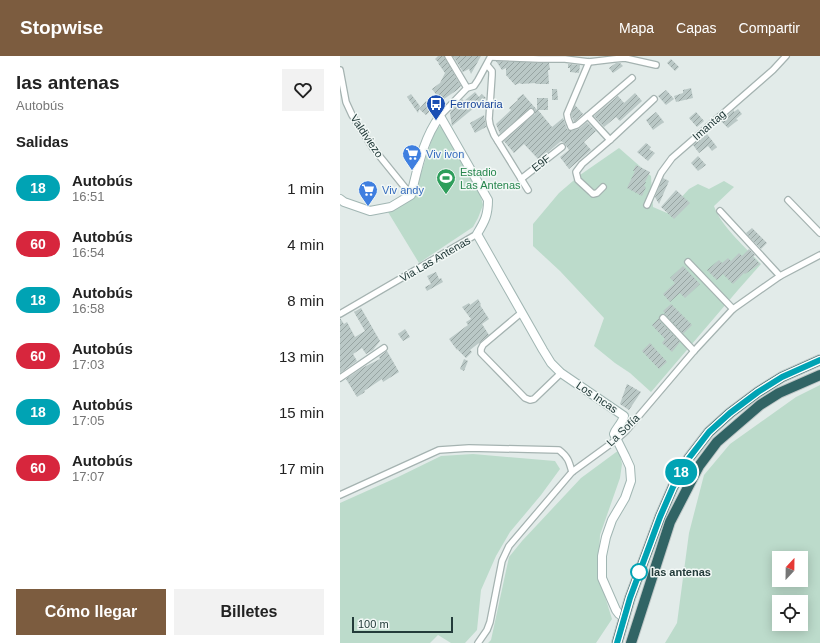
<!DOCTYPE html>
<html lang="es">
<meta charset="utf-8">
<style>
body{margin:0;font-family:Helvetica,sans-serif;background:#f2f2f2;color:#222;height:100vh;display:flex;flex-direction:column;font-size:15px;white-space:nowrap}
*{box-sizing:border-box;margin:0}
p{font-size:13px;color:#767676}
.icon{flex:none;width:22px;height:22px;fill:none;stroke:currentColor;stroke-width:2;stroke-linecap:round;stroke-linejoin:round}
.map{position:relative;flex:1;overflow:hidden}
.panel{display:flex;flex-direction:column;background:#fff;width:340px}
.panel>*{flex:none}
.badge{padding:0 8px;border-radius:13px;font-size:14px;line-height:26px}
.needle{width:26px;rotate:22deg}
.tools{position:absolute;left:432px;top:495px;display:grid;gap:8px}
.tools a{display:grid;place-items:center;width:36px;height:36px;border-radius:0px;background:#fff;box-shadow:0 2px 10px #0003;font-size:20px}
.scale{position:absolute;left:12px;bottom:10px;width:101px;box-sizing:border-box;padding-left:4px;border:2px solid #233b3a;border-top:0;font-size:11px;line-height:14px;white-space:nowrap;color:#233b3a;-webkit-text-stroke:3px #f2f8f6;paint-order:stroke}
.map>.badge{position:absolute;translate:-50% -50%;box-shadow:0 0 0 2px #fff}
h2{padding:0 16px;font-size:15px;line-height:36px}
.round{display:grid;place-items:center;flex:none;width:42px;height:42px;border-radius:0px;background:#f2f2f2}
.head{display:flex;align-items:center;justify-content:space-between;height:68px;padding:0 16px}
h1{font-size:19px;font-weight:600;line-height:30px}
.primary-button{display:flex;gap:8px;margin-top:auto;padding:8px 16px}
.primary-button a{flex:1;height:46px;border-radius:0px;background:#7c5c3f;color:#fff;font-size:16px;font-weight:600;line-height:46px;text-align:center}
.primary-button a+a{background:#f2f2f2;color:#222}
ul{padding:0;list-style:none}
li{display:flex;align-items:center;gap:12px;height:56px;padding:0 16px}
li div{flex:1}
li b{display:block;font-size:15px}
li em{font-style:normal}
li .badge{min-width:44px;font-weight:700;text-align:center}
header{display:flex;align-items:center;gap:24px;box-sizing:border-box;height:56px;padding:0 20px;background:#7c5c3f;color:#fff}
header strong{font-size:19px}
nav{display:flex;gap:22px;margin-inline-start:auto;font-size:14px}
main{display:flex;flex:1;min-height:0}
.map>svg:first-child{display:block}
.grass{fill:#bcdbcb;fill-rule:evenodd}
.building{fill:url(#building-hatch)}
.lines{fill:none;stroke-linecap:round;stroke-linejoin:round}
.street-casing{stroke:#a5b3b1;stroke-width:8}
.secondary-casing{stroke:#a1b6b3;stroke-width:10}
.highway-casing{stroke:#c1c8c8;stroke-width:12}
.street{stroke:#fff;stroke-width:5.5}
.secondary{stroke:#fff;stroke-width:8}
.highway{stroke:#316465;stroke-width:10}
.line-casing{stroke:#fff;stroke-width:9}
.line{stroke:#00a3b4;stroke-width:6}
.stop-dot{fill:#fff;stroke:#00a3b4;stroke-width:2}
.labels{text-anchor:middle;stroke-width:3;stroke-linejoin:round;paint-order:stroke}
.transit-label{font-size:11px;fill:#164399;stroke:#f2f8f6;text-anchor:start}
.street-label{font-size:11px;fill:#233b3a;stroke:#f2f8f6}
.shop-label{font-size:11px;fill:#366cbe;stroke:#f2f8f6;text-anchor:start}
.leisure-label{font-size:11px;fill:#27864d;stroke:#f2f8f6;text-anchor:start}
.stop-label{font-size:11px;font-weight:bold;fill:#233b3a;stroke:#f2f8f6;text-anchor:start}
</style>
<header>
<strong>Stopwise</strong>
<nav><a>Mapa</a><a>Capas</a><a>Compartir</a></nav>
</header>
<main>
<section class="panel">
<div class="head"><div><h1>las antenas</h1><p>Autobús</p></div><a class="round"><svg class="icon" aria-label="heart" viewBox="0 0 24 24"><path d="M12 20l-8-8c-3-5 5-10 8-4 3-6 11-1 8 4z"/></svg></a></div>
<h2>Salidas</h2>
<ul>
<li><span class="badge" style="background:#00a3b4;color:#fff">18</span><div><b>Autobús</b><p>16:51</p></div><em>1 min</em></li>
<li><span class="badge" style="background:#d7263d;color:#fff">60</span><div><b>Autobús</b><p>16:54</p></div><em>4 min</em></li>
<li><span class="badge" style="background:#00a3b4;color:#fff">18</span><div><b>Autobús</b><p>16:58</p></div><em>8 min</em></li>
<li><span class="badge" style="background:#d7263d;color:#fff">60</span><div><b>Autobús</b><p>17:03</p></div><em>13 min</em></li>
<li><span class="badge" style="background:#00a3b4;color:#fff">18</span><div><b>Autobús</b><p>17:05</p></div><em>15 min</em></li>
<li><span class="badge" style="background:#d7263d;color:#fff">60</span><div><b>Autobús</b><p>17:07</p></div><em>17 min</em></li>
</ul>
<div class="primary-button"><a>Cómo llegar</a><a>Billetes</a></div>
</section>
<div class="map">
<svg width="480" height="587" viewBox="0 0 480 587">
<defs>
<pattern id="building-hatch" width="6" height="6" patternUnits="userSpaceOnUse"><rect width="6" height="6" fill="#bac8c6"/><path d="M-1 1l2-2M0 6l6-6M5 7l2-2" fill="none" stroke="#97a4a2"/></pattern>
</defs>
<rect width="100%" height="100%" fill="#e2ebe9"/>
<g class="grass">
<polygon points="102,70 140,137 143,149 138,162 133,171 79,207 48,156 59,150 77,130 93,80 97,71"/>
<path d="M279,92L311,120L313,151L327,157L349,133L358,128L369,133L384,125L394,131L374,150C380,169 407,193 421,208L398,234L311,336L290,317L275,307L254,290L264,262L220,215L193,190V168L219,137L240,119Z"/>
<path d="M480,329V587H325L337,567L349,477L364,419L390,388L456,341ZM439,502H461V524H439ZM439,546H461V568H439Z"/>
<polygon points="279,394 282,408 280,422 260,479 258,518 272,563 256,587 148,587 151,584 169,501 182,485 241,422"/>
<polygon points="133,398 215,405 220,413 201,439 170,476 156,500 141,534 137,574 125,587 111,587 98,579 90,587 0,587 0,447 58,421 101,400"/>
</g>
<g class="building">
<polygon points="98,0 104,0 121,30 117,34 101,45 92,33 100,27 105,17 98,7 99,7 95,3"/>
<polygon points="113,0 141,0 131,18 129,13 123,16"/>
<polygon points="331,3 339,11 335,15 327,7"/>
<polygon points="156,5 209,7 210,14 208,14 209,28 195,28 196,27 181,28 180,27 175,29 166,19 166,12 162,14"/>
<polygon points="276,7 280,7 283,10 273,17 269,12"/>
<polygon points="228,8 240,9 239,17 230,16 230,12 228,12"/>
<polygon points="351,32 353,42 336,46 334,40 343,37 343,34"/>
<polygon points="212,33 217,33 218,44 212,44"/>
<polygon points="326,34 334,43 326,49 318,40"/>
<polygon points="135,36 139,41 142,38 146,42 112,70 110,58 111,55 122,43 124,45"/>
<polygon points="295,37 302,45 280,65 276,61 264,71 254,60 278,40 284,47"/>
<polygon points="71,38 80,50 78,57 67,41"/>
<polygon points="183,38 197,54 197,42 208,42 208,54 198,54 212,71 223,62 227,73 230,75 239,73 247,66 256,75 244,86 251,94 229,113 220,101 229,94 225,88 221,85 199,104 184,88 174,97 164,85 195,58 195,55 194,53 192,52 189,53 160,78 156,68 171,54 169,52 178,44 177,43"/>
<polygon points="86,45 93,52 86,59 79,53"/>
<polygon points="235,49 243,58 234,66 231,58"/>
<polygon points="398,53 402,58 396,63 398,64 388,72 381,65 394,54 394,56"/>
<polygon points="316,56 324,66 313,74 306,64"/>
<polygon points="356,56 364,65 357,71 349,62"/>
<polygon points="144,59 146,71 135,77 130,67"/>
<polygon points="367,78 377,91 372,95 368,90 359,97 353,89"/>
<polygon points="306,87 311,91 309,93 315,97 308,105 297,96"/>
<polygon points="358,100 366,109 358,115 351,107"/>
<polygon points="296,109 310,116 305,126 306,126 304,130 306,131 302,140 287,132 295,115 293,115"/>
<polygon points="323,122 329,125 319,148 315,141"/>
<polygon points="336,134 350,147 334,163 321,151"/>
<polygon points="412,172 427,187 421,193 406,177"/>
<polygon points="409,193 415,199 413,201 420,208 405,218 404,217 393,228 383,218 377,224 367,214 379,204 382,207 388,202 391,205 399,197 402,200"/>
<polygon points="343,210 360,228 345,242 340,237 330,246 323,238 335,227 330,222"/>
<polygon points="96,216 99,223 101,222 103,226 87,235 85,231 91,228 87,220"/>
<polygon points="138,243 141,248 140,249 149,263 142,268 149,279 130,294 132,296 126,302 117,293 117,294 109,283 128,269 126,266 131,263 122,251 129,247 130,249"/>
<polygon points="331,248 352,269 343,278 326,259 324,258 325,257 323,255"/>
<polygon points="21,252 40,285 33,294 26,298 22,292 13,298 17,305 0,317 0,262 4,268 7,266 15,281 25,275 14,256"/>
<polygon points="319,262 320,265 340,286 332,296 322,287 325,283 312,269"/>
<polygon points="65,273 70,281 63,285 58,278"/>
<polygon points="310,287 327,306 319,313 302,295"/>
<polygon points="47,295 59,316 43,326 42,323 24,335 25,336 17,341 6,323 22,312 40,303 39,301"/>
<polygon points="124,303 128,305 124,315 120,313"/>
<polygon points="287,328 301,336 289,354 280,348"/>
</g>
<g class="lines">
<g class="street-casing">
<g id="street">
<polyline points="108,0 127,32"/>
<polyline points="151,1 199,3 225,3 249,6 274,3 285,2 316,9"/>
<polyline points="249,6 227,58 228,63 231,71 237,69 292,22"/>
<polyline points="147,9 152,15 152,19 149,63 150,69 154,79 188,134"/>
<polyline points="0,14 6,46 12,59 33,92 71,139"/>
<polyline points="100,60 127,32 134,30 138,24 151,0"/>
<polyline points="248,60 270,84"/>
<polyline points="158,85 191,56"/>
<polyline points="181,123 222,91"/>
<polyline points="263,131 257,137 253,138 251,136 238,124 236,116 242,108 270,84 314,43"/>
<polyline points="448,144 480,177"/>
<polyline points="307,149 321,117 332,102 433,14 446,0"/>
<polyline points="380,155 440,220"/>
<polyline points="348,206 393,253"/>
<polyline points="181,257 143,289 141,293 141,297 185,342 190,344 194,343 221,317"/>
<polyline points="0,258 137,178"/>
<polyline points="323,262 354,295"/>
<polyline points="0,322 44,292"/>
<path d="M0,439L99,394L129,392L219,394C228,401 229,405 232,416"/>
<polyline points="138,587 147,574 150,566 162,505 169,490 232,416 276,384 286,375 354,295 393,253 440,220 480,199"/>
</g>
</g>
<g class="secondary-casing">
<path id="secondary" d="M0,143L4,146L30,155L51,151L71,139C78,111 83,83 100,60L148,144C148,159 145,165 137,178L203,294L211,307L221,317L281,358L284,360C282,368 276,372 274,378L285,400L290,411L291,425L285,442L272,464L266,481L262,500V522L276,554L279,558L284,561"/>
</g>
<g class="highway-casing">
<g id="highway">
<polyline points="277,587 290,542 320,461 333,431 349,402 369,376 390,357 418,336 442,321 480,304"/>
<polyline points="291,587 330,466 359,410 377,386 420,349 439,337 480,319"/>
</g>
</g>
<use href="#street" class="street"/>
<use href="#secondary" class="secondary"/>
<use href="#highway" class="highway"/>
</g>
<g class="lines">
<g class="line-casing">
<polyline id="line" points="277,587 290,542 320,461 333,431 349,402 369,376 390,357 418,336 442,321 480,304"/>
</g>
<use href="#line" class="line"/>
</g>
<defs>
<g id="bus-pin" transform="scale(1)"><path d="M0 17L-7.5 6A9.5 9.5 0 1 1 7.5 6Z" fill="#1a4fb4" stroke="#f2f8f6"/><path d="M-5-6H5V4H4V6H2V4H-2V6H-4V4H-5ZM-3.5-4V0h7V-4ZM-3.5 1.2v1.5H-2V1.2ZM2 1.2v1.5H3.5V1.2Z" fill="#fff"/></g>
<g id="supermarket-pin" transform="scale(1)"><path d="M0 17L-7.5 6A9.5 9.5 0 1 1 7.5 6Z" fill="#3f7fe0" stroke="#f2f8f6"/><path d="M-6-5.5h2.5l.6 2H6L4.5 2H-2.5L-4.4-4H-6ZM-1.5 3.2a1.3 1.3 0 1 0 .1 0ZM3 3.2a1.3 1.3 0 1 0 .1 0Z" fill="#fff"/></g>
<g id="stadium-pin" transform="scale(1)"><path d="M0 17L-7.5 6A9.5 9.5 0 1 1 7.5 6Z" fill="#2e9e5b" stroke="#f2f8f6"/><path d="M0-5a6.5 5 0 1 0 0 10a6.5 5 0 1 0 0-10ZM-3.5-1.8h7v3.6h-7Z" fill="#fff"/></g>
</defs>
<g fill-rule="evenodd">
<use href="#bus-pin" x="96" y="48"/>
<use href="#supermarket-pin" x="72" y="98"/>
<use href="#stadium-pin" x="106" y="122"/>
<use href="#supermarket-pin" x="28" y="134"/>
</g>
<circle class="stop-dot" cx="299" cy="516" r="8"/>
<g class="labels">
<g class="transit-label">
<text x="110" y="52">Ferroviaria</text>
</g>
<g class="street-label">
<text transform="translate(369 69) rotate(-41)" y="4">Imantag</text>
<text transform="translate(27 80) rotate(56)" y="4">Valdiviezo</text>
<text transform="translate(201 107) rotate(-38)" y="4">E9F</text>
<text transform="translate(95 203) rotate(-30)" y="4">Via Las Antenas</text>
<text transform="translate(257 341) rotate(34)" y="4">Los Incas</text>
<text transform="translate(283 374) rotate(-44)" y="4">La Sofía</text>
</g>
<g class="shop-label">
<text x="86" y="102">Viv ivon</text>
<text x="42" y="138">Viv andy</text>
</g>
<g class="leisure-label">
<text x="120" y="120">Estadio<tspan x="120" dy="13">Las Antenas</tspan></text>
</g>
<g class="stop-label">
<text x="311" y="520">las antenas</text>
</g>
</g>
</svg>
<div class="tools">
<a><svg class="needle" viewBox="-14 -14 28 28"><path d="M0-13l5 13h-10z" fill="#e53935"/><path d="M0 13l5-13h-10z" fill="#767676"/></svg></a>
<a><svg class="icon" aria-label="locate" viewBox="0 0 24 24"><circle cx="12" cy="12" r="6"/><path d="M12 2v4M12 18v4M2 12h4M18 12h4"/></svg></a>
</div>
<div class="scale">100 m</div>
<b class="badge" style="left:341px;top:416px;background:#00a3b4;color:#fff">18</b>
</div>
</main>
